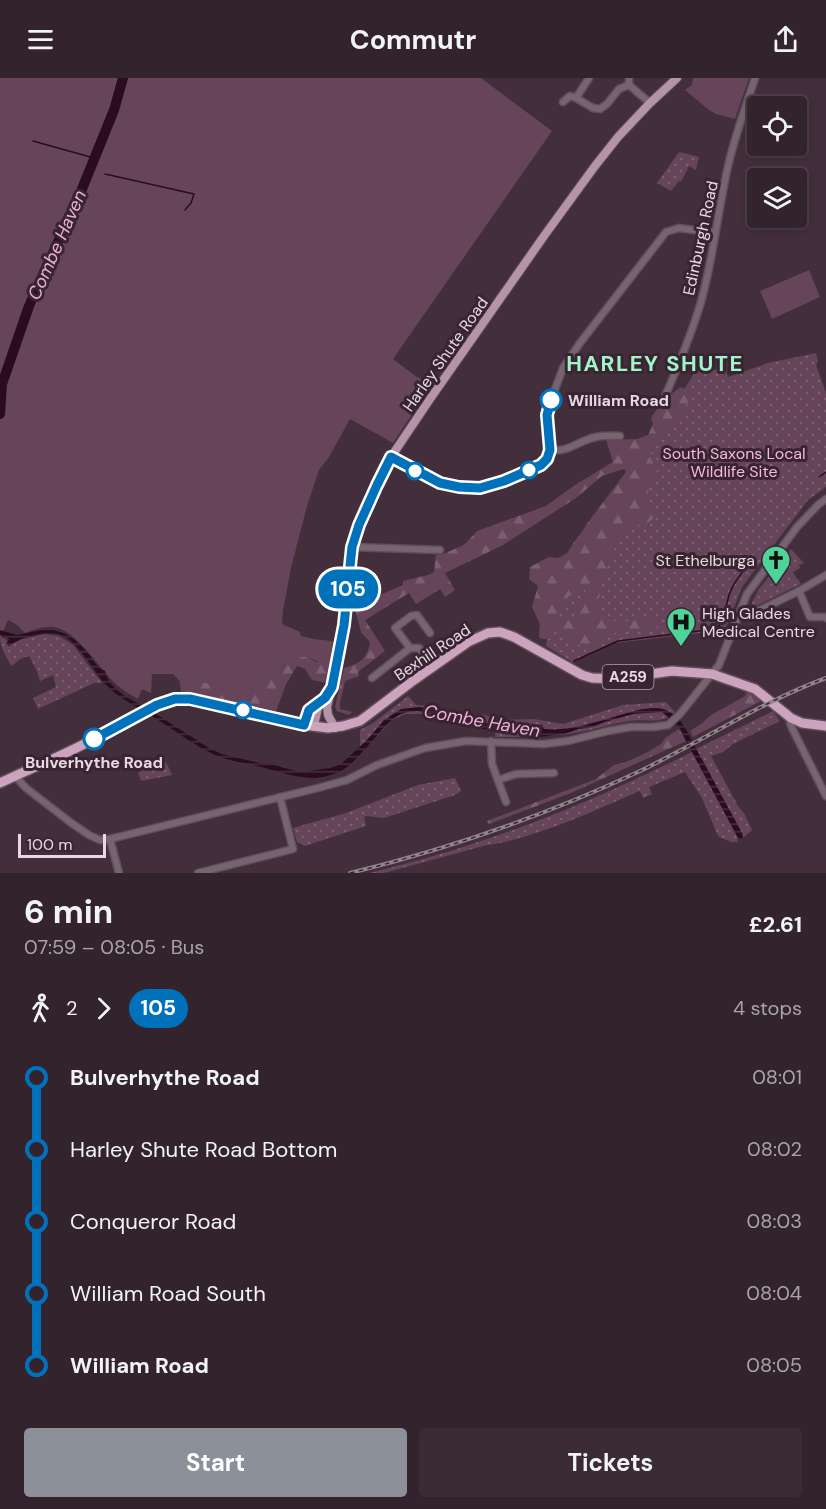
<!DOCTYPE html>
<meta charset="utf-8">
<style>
body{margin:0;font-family:"DM Sans",sans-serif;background:#3a2b35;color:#f1f3f6;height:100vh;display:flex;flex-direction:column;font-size:22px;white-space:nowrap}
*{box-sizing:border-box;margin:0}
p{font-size:20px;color:#a8a4aa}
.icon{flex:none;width:33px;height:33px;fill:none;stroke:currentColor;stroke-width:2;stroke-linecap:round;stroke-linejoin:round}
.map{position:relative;height:795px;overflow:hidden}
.panel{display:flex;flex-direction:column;background:#32232d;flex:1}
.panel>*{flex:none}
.badge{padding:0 12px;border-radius:20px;font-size:21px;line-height:39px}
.controls{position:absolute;left:747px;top:18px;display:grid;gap:12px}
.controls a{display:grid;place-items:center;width:60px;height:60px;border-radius:6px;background:#32232d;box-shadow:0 3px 9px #0003,0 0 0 2px #4d4049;font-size:30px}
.scale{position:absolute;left:18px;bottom:15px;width:88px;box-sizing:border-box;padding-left:6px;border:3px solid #e6d9e1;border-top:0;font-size:16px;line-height:21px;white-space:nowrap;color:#e6d9e1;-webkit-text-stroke:4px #392532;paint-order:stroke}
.map>.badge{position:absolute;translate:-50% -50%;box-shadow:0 0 0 3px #fff}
.legs{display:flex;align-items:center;gap:9px;height:66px;padding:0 24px;font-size:20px}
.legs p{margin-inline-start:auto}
.overview{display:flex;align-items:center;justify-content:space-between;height:102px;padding:0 24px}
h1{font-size:33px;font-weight:700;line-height:45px}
.action{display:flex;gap:12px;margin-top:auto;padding:12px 24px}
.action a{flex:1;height:69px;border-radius:6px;background:#8c9099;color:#fff;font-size:24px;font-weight:700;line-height:69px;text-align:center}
.action a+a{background:#3a2b35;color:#f1f3f6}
ul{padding:0 24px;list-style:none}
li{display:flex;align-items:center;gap:21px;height:72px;font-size:22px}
li i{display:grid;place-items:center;width:9px;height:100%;margin:0 8px;background:currentColor}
li i::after{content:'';width:15px;height:15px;margin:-8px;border:4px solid;border-radius:50%;background:#32232d}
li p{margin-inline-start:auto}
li:first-child i{background:linear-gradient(#0000 50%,currentColor 0)}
li:last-child i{background:linear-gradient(currentColor 50%,#0000 0)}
header{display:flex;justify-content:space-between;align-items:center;height:78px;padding:0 24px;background:#32232d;font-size:27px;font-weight:700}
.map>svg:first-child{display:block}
.grass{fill:url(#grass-dots)}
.forest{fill:url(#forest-firs)}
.park{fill:#66445a}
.water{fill:url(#water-rules)}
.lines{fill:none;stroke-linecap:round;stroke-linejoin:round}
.stream{stroke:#2a0c21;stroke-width:1.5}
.river{stroke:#2a0c21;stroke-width:10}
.minor-casing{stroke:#604e5a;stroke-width:9}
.major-casing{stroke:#604e5a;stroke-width:10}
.highway-casing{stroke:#604e5a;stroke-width:12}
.minor{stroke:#766570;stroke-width:6}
.major{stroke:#b593a8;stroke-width:8}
.highway{stroke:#cda4be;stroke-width:9}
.rail-casing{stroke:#92828c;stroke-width:4}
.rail{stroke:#392532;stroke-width:1.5;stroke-dasharray:4.5;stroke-linecap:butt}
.line-1-casing{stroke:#fff;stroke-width:14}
.line-1{stroke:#0072bc;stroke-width:9}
.stop-1-dot{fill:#fff;stroke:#0072bc;stroke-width:3}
.labels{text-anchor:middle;stroke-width:6;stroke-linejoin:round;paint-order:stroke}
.shield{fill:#392532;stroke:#b2a3ac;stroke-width:1.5}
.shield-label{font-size:15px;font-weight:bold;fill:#e6d9e1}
.street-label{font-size:16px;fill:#e6d9e1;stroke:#392532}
.stop-label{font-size:16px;font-weight:bold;fill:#e6d9e1;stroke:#392532;text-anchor:start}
.park-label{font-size:16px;fill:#f6b7df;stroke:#392532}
.poi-label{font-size:16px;fill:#e6d9e1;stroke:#392532;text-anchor:end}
.water-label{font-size:18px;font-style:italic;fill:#efb0d8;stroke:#392532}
.district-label{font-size:22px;font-weight:bold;letter-spacing:1.5px;fill:#a1f3c8;stroke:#392532}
</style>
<header><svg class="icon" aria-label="menu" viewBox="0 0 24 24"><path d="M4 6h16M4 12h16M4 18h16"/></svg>Commutr<svg class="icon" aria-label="share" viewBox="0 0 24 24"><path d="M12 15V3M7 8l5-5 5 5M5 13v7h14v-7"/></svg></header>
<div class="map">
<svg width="826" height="795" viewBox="0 0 826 795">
<defs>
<pattern id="grass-dots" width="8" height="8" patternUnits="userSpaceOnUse" patternTransform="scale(1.5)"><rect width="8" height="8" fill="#66445a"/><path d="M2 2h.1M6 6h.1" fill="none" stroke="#7c5e71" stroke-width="1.8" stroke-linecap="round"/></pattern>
<pattern id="forest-firs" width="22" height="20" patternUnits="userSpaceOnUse" patternTransform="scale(1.5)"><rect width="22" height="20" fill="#66445a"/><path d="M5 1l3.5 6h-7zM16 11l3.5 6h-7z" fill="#7c5e71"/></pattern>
<pattern id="water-rules" width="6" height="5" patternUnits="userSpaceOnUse" patternTransform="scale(1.5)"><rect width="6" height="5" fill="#2a0c21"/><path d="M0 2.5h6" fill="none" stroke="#492f41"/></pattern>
</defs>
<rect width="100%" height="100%" fill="#432f3c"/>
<g class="grass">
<polygon points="679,74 699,79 696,92 689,88 681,104 679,103 671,113 657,105"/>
<polygon points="816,275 818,283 816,287 826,315 826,409 808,422 742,509 725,552 615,565 572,584 546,568 554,497 574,464 630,393 698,290 726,293 728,299 768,285"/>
<polygon points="791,471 804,485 799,487 800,490 793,494 797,501 798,501 801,506 756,528 753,527 752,524 759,511"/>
<path d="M44,556L59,558L73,567L102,605H94L38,631L33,620L56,609L53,597L40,603L37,593L29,578L20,581L12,588C6,580 0,568 0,559L6,561L7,566L9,567C16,561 33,559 44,556Z"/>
<path d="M408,618L416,627L436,629L476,639L483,636L499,642L534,641L563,646L623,627L666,624L675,634C660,648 648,640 630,643C612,645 594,652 575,655C549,659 522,659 495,659V651L459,646L421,636H405L392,642L369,667L360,675V652L373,645Z"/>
<polygon points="773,633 780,643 733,666 723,674 711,678 738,728 744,735 752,752 743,760 742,755 696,671"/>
<path d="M692,674L737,758L738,764H731L718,758L702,720L685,694L649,709L652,716L643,720L640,713C603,729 566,746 527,758C513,762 501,766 487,767L384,795H369C484,768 586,727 692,674Z"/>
<polygon points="164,682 168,688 172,697 141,703 138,695"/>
<polygon points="455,700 461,713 455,717 384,740 367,738 364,739 366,748 305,768 297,764 293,750 346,735 418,707"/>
</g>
<g class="forest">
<path d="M681,309L688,313L690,319L685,331L675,340L662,359L653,368L650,379L657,393C653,400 646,413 648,421C651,429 655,429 655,439C647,448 635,446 626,453C617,461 604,496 601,509C599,516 599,524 598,532C617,554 632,538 656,540L659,545L656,551L652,554C624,551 615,550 593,570L579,567L560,552V546L569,541L574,540C576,536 576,530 579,527C583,520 587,519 585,511L566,519L559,531L555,554L549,561H542L539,559L540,546L532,529L538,508L529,501L530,489L549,479L558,480L571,473L586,447L626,394L624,391L602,398L576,420L503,467L445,495L455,512L445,519L440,511L416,526L409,515L365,542L385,573L358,594L359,598L345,603L340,625V631L352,634L349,637L337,633L335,629L344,590C361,585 367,581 370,564L361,554L354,528L403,507V503L428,497L434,494L436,477L443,476L464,467L477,453L546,428L575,407L613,384L606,362L637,361L648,357L653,346L651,340C659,327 668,317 681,309Z"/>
<polygon points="331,563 339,566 332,606 312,602 305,591 297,588 286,606 276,633 181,614 180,604 174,596 152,596 280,592 292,579 306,579 317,584 333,569"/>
<polygon points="748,610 765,621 693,659 690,653 701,646 711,637 745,618"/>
<polygon points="679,651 686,663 571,715 489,746 487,743 596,701 614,687 626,684 648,674 661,666 665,660"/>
</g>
<g class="park">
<path d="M0,0H481L552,53L393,281L417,299L432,306L393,365L350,341L329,379L319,392L307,428L291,490L283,532L282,546L300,554L301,558L314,561L331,563C334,570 334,580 329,587L306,579H292L265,607L245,614L201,604H181L173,596H152L151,615L142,611L138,621C133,618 127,615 122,611C101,596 79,552 53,549C44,548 33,552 25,555L17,547L8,542L0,561Z"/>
<polygon points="693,0 749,0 735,41 716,36 709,32 685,12 692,7"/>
<polygon points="809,192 820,219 772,241 760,213"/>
</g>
<path class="water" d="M46,551C68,553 78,563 91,579C95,585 98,590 105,593C108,609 128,621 142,627L209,670L222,676L259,685L272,686L284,690L301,694L330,690L341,686L367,662L384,642L401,631L419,629L440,632L489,646L520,649L540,648L542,646L544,651C575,654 609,639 638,632C648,630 661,628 670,634C685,643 689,659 698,674C713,701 727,728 742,755L743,760L740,761L737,758L686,663L681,652L677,647L662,634L633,636L605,644L592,649L579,651L564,656L540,659L538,654C527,651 506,654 493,653C469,650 427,627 404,635C389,640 379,657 368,668C359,677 352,687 341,693C333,697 320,701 310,700C292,699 274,692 257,688C247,685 236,684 226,681C200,673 178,654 155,640C137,628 122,623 106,607C93,593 79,564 61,557C45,552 22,559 9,568L6,566L9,562L8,560L0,557V552L17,557Z"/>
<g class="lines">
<g class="stream">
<polyline points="33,63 94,80"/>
<polyline points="105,96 194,116 191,125 185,132"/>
<polyline points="819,399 826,394"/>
<path d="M574,583L618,563L699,553L719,548C726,536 725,532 728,521C731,507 742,495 750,484"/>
</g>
<polyline class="river" points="0,336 2,306 29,228 82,111 114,32 123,0"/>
<g class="minor-casing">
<g id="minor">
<polyline points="629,7 650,25"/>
<polyline points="576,20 593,30 600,31 607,26 619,11 629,7 629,0"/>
<polyline points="563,24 570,18 576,20 589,0"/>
<path d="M663,323C677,291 691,258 701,224C714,178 718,130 729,84C736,55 746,28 755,0"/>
<polyline points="550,372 547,337 551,322 563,290 580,265 666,154 679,150 715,155"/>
<path d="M391,379C440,408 463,422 519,397C534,390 544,389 550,372C571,374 577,363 596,359C604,357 611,358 620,358"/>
<polyline points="352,469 440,472"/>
<polyline points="799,513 810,539 825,539 826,540"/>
<polyline points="740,534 746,536 752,536 799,513 826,497"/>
<polyline points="410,570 395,550 411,538 417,537 430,555"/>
<polyline points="372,600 410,570 419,570 433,588"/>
<polyline points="791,640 790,645 792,650 826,718"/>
<polyline points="491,663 492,686 506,724"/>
<polyline points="15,698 26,710 70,744 89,757 100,762 110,761 318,710 347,702 377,687 425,670 466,663 544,666 568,663 608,653 631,649 653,649 668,647 680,636 719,587 747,516 797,449 818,427 826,421"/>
<polyline points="498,702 516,696 554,695"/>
<polyline points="110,761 119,795"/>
<polyline points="198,795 293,771 280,719"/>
</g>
</g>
<g class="major-casing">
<g id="major">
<polyline points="304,647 309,632 329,615"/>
<polyline points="314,648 319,625"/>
<polyline points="335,650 328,637 327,629 339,578 344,547 352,469 359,447 377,407 391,379 430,321 544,158 595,88 618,59 650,25 677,0"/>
</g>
</g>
<g class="highway-casing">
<path id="highway" d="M0,705C29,691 60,679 88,664C116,650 159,619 190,621L304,647L328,650L343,648L360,643L368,637L414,602L468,564L488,555L500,554L514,559L582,597L592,600L615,601L672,593L712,596L755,611L791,640L802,645L826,648"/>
</g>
<use href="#minor" class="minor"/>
<use href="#major" class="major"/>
<use href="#highway" class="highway"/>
<g class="rail-casing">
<path id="rail" d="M350,795C449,771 546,737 638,694C701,664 761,624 826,600"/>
</g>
<use href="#rail" class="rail"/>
</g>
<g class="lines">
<g class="line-1-casing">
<polyline id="line-1" points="94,661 157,627 175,621 190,621 304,647 309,632 325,620 332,609 344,547 352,469 359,447 377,407 391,379 440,405 459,409 480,410 504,403 541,387 547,381 550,372 547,337 551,322"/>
</g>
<use href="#line-1" class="line-1"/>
</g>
<defs>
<g id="church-pin" transform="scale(1.5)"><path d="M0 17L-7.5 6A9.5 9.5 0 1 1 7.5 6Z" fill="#50d398" stroke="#392532"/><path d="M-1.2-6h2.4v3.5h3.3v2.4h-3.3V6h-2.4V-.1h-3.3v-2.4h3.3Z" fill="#111"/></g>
<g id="hospital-pin" transform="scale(1.5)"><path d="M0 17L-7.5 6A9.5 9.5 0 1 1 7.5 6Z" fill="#50d398" stroke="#392532"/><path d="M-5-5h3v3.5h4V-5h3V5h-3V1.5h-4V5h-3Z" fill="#111"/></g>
</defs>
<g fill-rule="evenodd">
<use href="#church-pin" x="776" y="482"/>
<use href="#hospital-pin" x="681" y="544"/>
</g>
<g class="stop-1-dot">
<circle cx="551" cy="322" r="10"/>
<circle cx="529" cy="392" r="8"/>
<circle cx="415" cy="393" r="8"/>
<circle cx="243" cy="632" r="8"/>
<circle cx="94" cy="661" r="10"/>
</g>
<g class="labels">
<rect class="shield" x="602.5" y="587" width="51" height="24" rx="4.5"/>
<g class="shield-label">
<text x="628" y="604">A259</text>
</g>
<g class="street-label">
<text transform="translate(700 160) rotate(-78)" y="6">Edinburgh Road</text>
<text transform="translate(445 276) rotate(-55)" y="6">Harley Shute Road</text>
<text transform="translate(432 574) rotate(-34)" y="6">Bexhill Road</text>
</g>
<g class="stop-label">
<text x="568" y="328">William Road</text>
<text x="94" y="690" text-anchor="middle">Bulverhythe Road</text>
</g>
<g class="park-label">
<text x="734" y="381">South Saxons Local<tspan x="734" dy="18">Wildlife Site</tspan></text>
</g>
<g class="poi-label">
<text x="755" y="488">St Ethelburga</text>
<text x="702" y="541" text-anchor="start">High Glades<tspan x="702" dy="18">Medical Centre</tspan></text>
</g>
<g class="water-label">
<text transform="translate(57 167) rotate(-66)" y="6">Combe Haven</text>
<text transform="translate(482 643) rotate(10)" y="6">Combe Haven</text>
</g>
<g class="district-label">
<text x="655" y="293">HARLEY SHUTE</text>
</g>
</g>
</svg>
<div class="controls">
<a><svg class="icon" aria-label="locate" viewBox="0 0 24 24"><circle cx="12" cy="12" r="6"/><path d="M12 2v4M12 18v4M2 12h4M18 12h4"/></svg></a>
<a><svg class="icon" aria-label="layers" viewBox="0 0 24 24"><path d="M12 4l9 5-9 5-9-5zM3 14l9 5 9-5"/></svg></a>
</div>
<div class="scale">100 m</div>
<b class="badge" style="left:348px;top:511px;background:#0072bc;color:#fff">105</b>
</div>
<section class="panel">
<div class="overview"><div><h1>6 min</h1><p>07:59 – 08:05 · Bus</p></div><b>£2.61</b></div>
<div class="legs"><svg class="icon" aria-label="walk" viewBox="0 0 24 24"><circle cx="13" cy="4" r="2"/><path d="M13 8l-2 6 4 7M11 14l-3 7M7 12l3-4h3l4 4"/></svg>2<svg class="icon" aria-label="forward" viewBox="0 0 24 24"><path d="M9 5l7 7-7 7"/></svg><b class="badge" style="background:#0072bc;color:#fff">105</b><p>4 stops</p></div>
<ul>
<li><i style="color:#0072bc"></i><b>Bulverhythe Road</b><p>08:01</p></li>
<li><i style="color:#0072bc"></i><span>Harley Shute Road Bottom</span><p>08:02</p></li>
<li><i style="color:#0072bc"></i><span>Conqueror Road</span><p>08:03</p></li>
<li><i style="color:#0072bc"></i><span>William Road South</span><p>08:04</p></li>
<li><i style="color:#0072bc"></i><b>William Road</b><p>08:05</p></li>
</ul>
<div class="action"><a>Start</a><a>Tickets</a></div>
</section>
